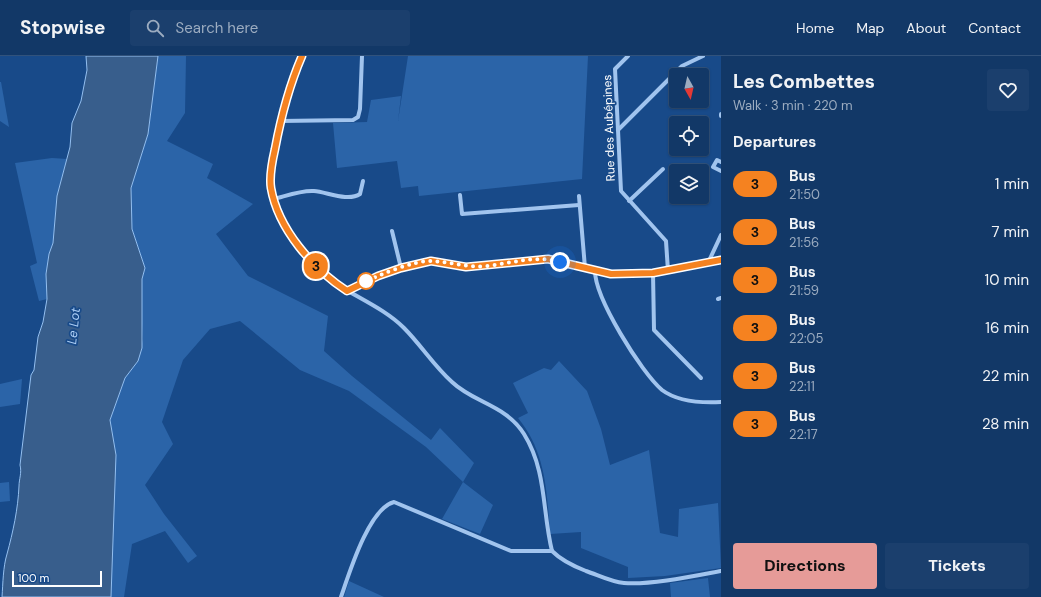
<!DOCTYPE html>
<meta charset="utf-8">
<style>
body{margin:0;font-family:"DM Sans",sans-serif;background:#1b3f6d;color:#f1f3f6;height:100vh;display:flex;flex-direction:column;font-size:15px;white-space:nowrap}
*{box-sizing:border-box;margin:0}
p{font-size:13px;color:#9cacc0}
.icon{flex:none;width:22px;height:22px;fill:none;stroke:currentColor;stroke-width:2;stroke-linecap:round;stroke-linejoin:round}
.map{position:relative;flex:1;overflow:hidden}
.side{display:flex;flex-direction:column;background:#123867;width:320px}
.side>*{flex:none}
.badge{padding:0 8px;border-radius:13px;font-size:14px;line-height:26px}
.needle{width:26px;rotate:172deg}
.fabs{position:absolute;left:669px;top:12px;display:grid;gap:8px}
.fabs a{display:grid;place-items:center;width:40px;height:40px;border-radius:4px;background:#123867;box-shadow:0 1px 3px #0004,0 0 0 1px #31527b;font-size:20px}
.scale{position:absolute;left:12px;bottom:10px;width:90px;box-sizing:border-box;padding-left:4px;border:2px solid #fff;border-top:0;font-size:11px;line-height:14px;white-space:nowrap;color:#fff;-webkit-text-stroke:3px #184a89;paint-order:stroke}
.you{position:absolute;width:20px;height:20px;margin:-10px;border:3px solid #fff;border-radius:50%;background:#1a73e8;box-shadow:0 0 0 6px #1a73e833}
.map>.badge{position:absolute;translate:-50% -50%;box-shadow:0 0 0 2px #fff}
h2{padding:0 12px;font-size:15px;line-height:36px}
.round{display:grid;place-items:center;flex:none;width:42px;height:42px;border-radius:4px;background:#1b3f6d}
.headline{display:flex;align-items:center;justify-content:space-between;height:68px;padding:0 12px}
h1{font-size:19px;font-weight:800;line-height:30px}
.button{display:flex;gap:8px;margin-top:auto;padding:8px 12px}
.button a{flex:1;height:46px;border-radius:4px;background:#e69b98;color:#111;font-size:16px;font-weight:800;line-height:46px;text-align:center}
.button a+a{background:#1b3f6d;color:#f1f3f6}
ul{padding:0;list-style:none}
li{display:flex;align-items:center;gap:12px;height:48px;padding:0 12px}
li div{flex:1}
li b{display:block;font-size:15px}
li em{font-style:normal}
li .badge{min-width:44px;font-weight:700;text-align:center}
header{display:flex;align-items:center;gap:24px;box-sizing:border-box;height:56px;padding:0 20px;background:#123867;border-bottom:1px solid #31527b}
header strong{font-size:19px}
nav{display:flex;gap:22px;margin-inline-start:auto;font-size:14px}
.search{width:280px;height:36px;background:#1b3f6d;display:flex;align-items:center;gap:10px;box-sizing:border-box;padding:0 14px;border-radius:4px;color:#9cacc0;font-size:15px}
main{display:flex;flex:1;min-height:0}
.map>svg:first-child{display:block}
.green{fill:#2b64a8}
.water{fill:#385e8c;stroke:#93bff0}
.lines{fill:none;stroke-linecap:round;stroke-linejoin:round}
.street{stroke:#a1c4ee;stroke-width:4}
.line-casing{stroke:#fff;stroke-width:9}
.line{stroke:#f58220;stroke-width:6}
.walk{stroke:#fff;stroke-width:4;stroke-dasharray:0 7.2}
.stop-dot{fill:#fff;stroke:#f58220;stroke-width:2}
.labels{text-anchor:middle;stroke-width:3.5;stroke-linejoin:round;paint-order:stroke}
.street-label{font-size:12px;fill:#fff;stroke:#184a89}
.water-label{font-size:13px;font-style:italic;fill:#accef5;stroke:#184a89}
</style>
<header>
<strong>Stopwise</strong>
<div class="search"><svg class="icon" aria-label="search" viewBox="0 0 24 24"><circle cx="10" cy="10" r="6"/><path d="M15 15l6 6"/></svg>Search here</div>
<nav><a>Home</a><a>Map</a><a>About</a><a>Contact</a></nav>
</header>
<main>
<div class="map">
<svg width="721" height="541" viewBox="0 0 721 541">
<rect width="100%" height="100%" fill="#184a89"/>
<g class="green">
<polygon points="158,0 186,0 185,57 167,85 213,108 207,122 253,148 216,178 248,220 328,260 324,295 352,320 431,384 440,372 474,407 463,426 493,449 480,478 442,463 463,426 426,391 349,335 300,314 240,265 210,273 183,304 162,366 173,388 145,429 164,458 197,500 188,507 165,475 132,488 124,541 111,541 113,466 110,364 125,322 138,305 143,283 141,253 142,223 145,212 132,173 131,132 148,78"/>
<polygon points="408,0 588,0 582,123 419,140 418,130 401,132 397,105 337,112 333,67 367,66 371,44 401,40 398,65"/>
<polygon points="0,26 1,26 9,71 0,65"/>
<polygon points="52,102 67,103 57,140 53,187 49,198 46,218 47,243 39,245 30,210 37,207 15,107"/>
<path d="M559,305L587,335L601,373L610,409L649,394L660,477L678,481L679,453L718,447L721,512L665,520L628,522V511L581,492V476L550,478C547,436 546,396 518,362L528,357L513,327L544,312L551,314Z"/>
<polygon points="22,323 20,348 0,351 0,328"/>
<polygon points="9,426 10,445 0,446 0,427"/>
<polygon points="708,522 710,541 671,541 670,527"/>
<polygon points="349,525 384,541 344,541"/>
</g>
<path class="water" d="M86,0H158L148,78L131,132L132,173L145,212L142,223V292L138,305L125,322L110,364L116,399L111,541H2C3,527 3,511 7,498C13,476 18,453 19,430C19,423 22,417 20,409L31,319L34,314L38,281L43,266L47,243L46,218L49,198L53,187L57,140L70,91L72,67L81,45L87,14Z"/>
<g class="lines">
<g class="street">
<path d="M302,0C288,34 269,93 271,130C272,159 308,208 332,225C355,241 384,252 404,272C421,289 434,310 452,326C474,347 506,349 524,378C547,415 542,455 552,495"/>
<polyline points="628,0 615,13 621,135 666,185 668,215"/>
<polyline points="721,58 721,60"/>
<polyline points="280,65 353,64 358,61 360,53 362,0"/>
<polyline points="618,74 682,10 703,0"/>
<polyline points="721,106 717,104 713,111 721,115"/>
<polyline points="460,139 462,158 579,149"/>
<polyline points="579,140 585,212"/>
<path d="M274,143C286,140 301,134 314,135C327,136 348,146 360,138L363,125"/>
<polyline points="629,145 663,113"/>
<polyline points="392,175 401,212"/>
<polyline points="708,207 721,179"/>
<path d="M595,215C595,242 641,316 662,334C678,346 702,347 721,346"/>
<polyline points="653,217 654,274 701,322"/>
<polyline points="347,235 378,220 401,212 431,205 466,211 548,203 611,218 653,217 721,205"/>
<polyline points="718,243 721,242"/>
<path d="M552,495C562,505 573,510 586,515C598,519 611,526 624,527C651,529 694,520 721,515"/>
<path d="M341,541C349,518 369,452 394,446L511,495H552"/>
</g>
</g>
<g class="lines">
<g class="line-casing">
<path id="line" d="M302,0C289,30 281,61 275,93C272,106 269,120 271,132C278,173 313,213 347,235L378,220L401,212L431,205L466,211L548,203L611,218L653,217L721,204"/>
</g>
<use href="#line" class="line"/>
<path class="walk" d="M366,225L364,226C380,219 414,204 432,205C451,206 468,212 487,210C512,207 536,199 560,206"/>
</g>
<circle class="stop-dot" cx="366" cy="225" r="8"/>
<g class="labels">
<g class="street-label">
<text transform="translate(609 72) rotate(-92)" y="4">Rue des Aubépines</text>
</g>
<g class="water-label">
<text transform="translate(73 270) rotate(-84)" y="5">Le Lot</text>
</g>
</g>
</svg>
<div class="fabs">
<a><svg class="needle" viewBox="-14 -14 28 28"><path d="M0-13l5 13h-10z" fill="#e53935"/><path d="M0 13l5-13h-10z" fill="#9cacc0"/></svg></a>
<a><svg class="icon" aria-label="locate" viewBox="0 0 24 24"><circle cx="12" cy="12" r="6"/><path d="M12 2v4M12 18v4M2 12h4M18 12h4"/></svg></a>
<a><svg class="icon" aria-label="layers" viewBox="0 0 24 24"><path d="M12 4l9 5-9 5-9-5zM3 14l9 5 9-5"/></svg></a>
</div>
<div class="scale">100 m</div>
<div class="you" style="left:560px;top:206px"></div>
<b class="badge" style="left:316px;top:210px;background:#f58220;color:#111">3</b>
</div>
<section class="side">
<div class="headline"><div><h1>Les Combettes</h1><p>Walk · 3 min · 220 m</p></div><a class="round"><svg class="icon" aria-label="heart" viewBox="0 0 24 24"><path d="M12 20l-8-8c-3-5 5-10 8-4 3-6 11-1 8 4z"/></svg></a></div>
<h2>Departures</h2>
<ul>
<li><span class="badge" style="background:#f58220;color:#111">3</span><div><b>Bus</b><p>21:50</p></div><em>1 min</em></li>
<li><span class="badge" style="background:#f58220;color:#111">3</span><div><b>Bus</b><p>21:56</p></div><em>7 min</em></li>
<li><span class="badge" style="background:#f58220;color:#111">3</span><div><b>Bus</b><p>21:59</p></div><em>10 min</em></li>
<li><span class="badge" style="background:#f58220;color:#111">3</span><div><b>Bus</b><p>22:05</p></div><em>16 min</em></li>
<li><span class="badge" style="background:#f58220;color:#111">3</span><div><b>Bus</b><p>22:11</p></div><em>22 min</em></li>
<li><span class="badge" style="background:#f58220;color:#111">3</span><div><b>Bus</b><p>22:17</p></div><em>28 min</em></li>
</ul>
<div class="button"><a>Directions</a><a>Tickets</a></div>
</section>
</main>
